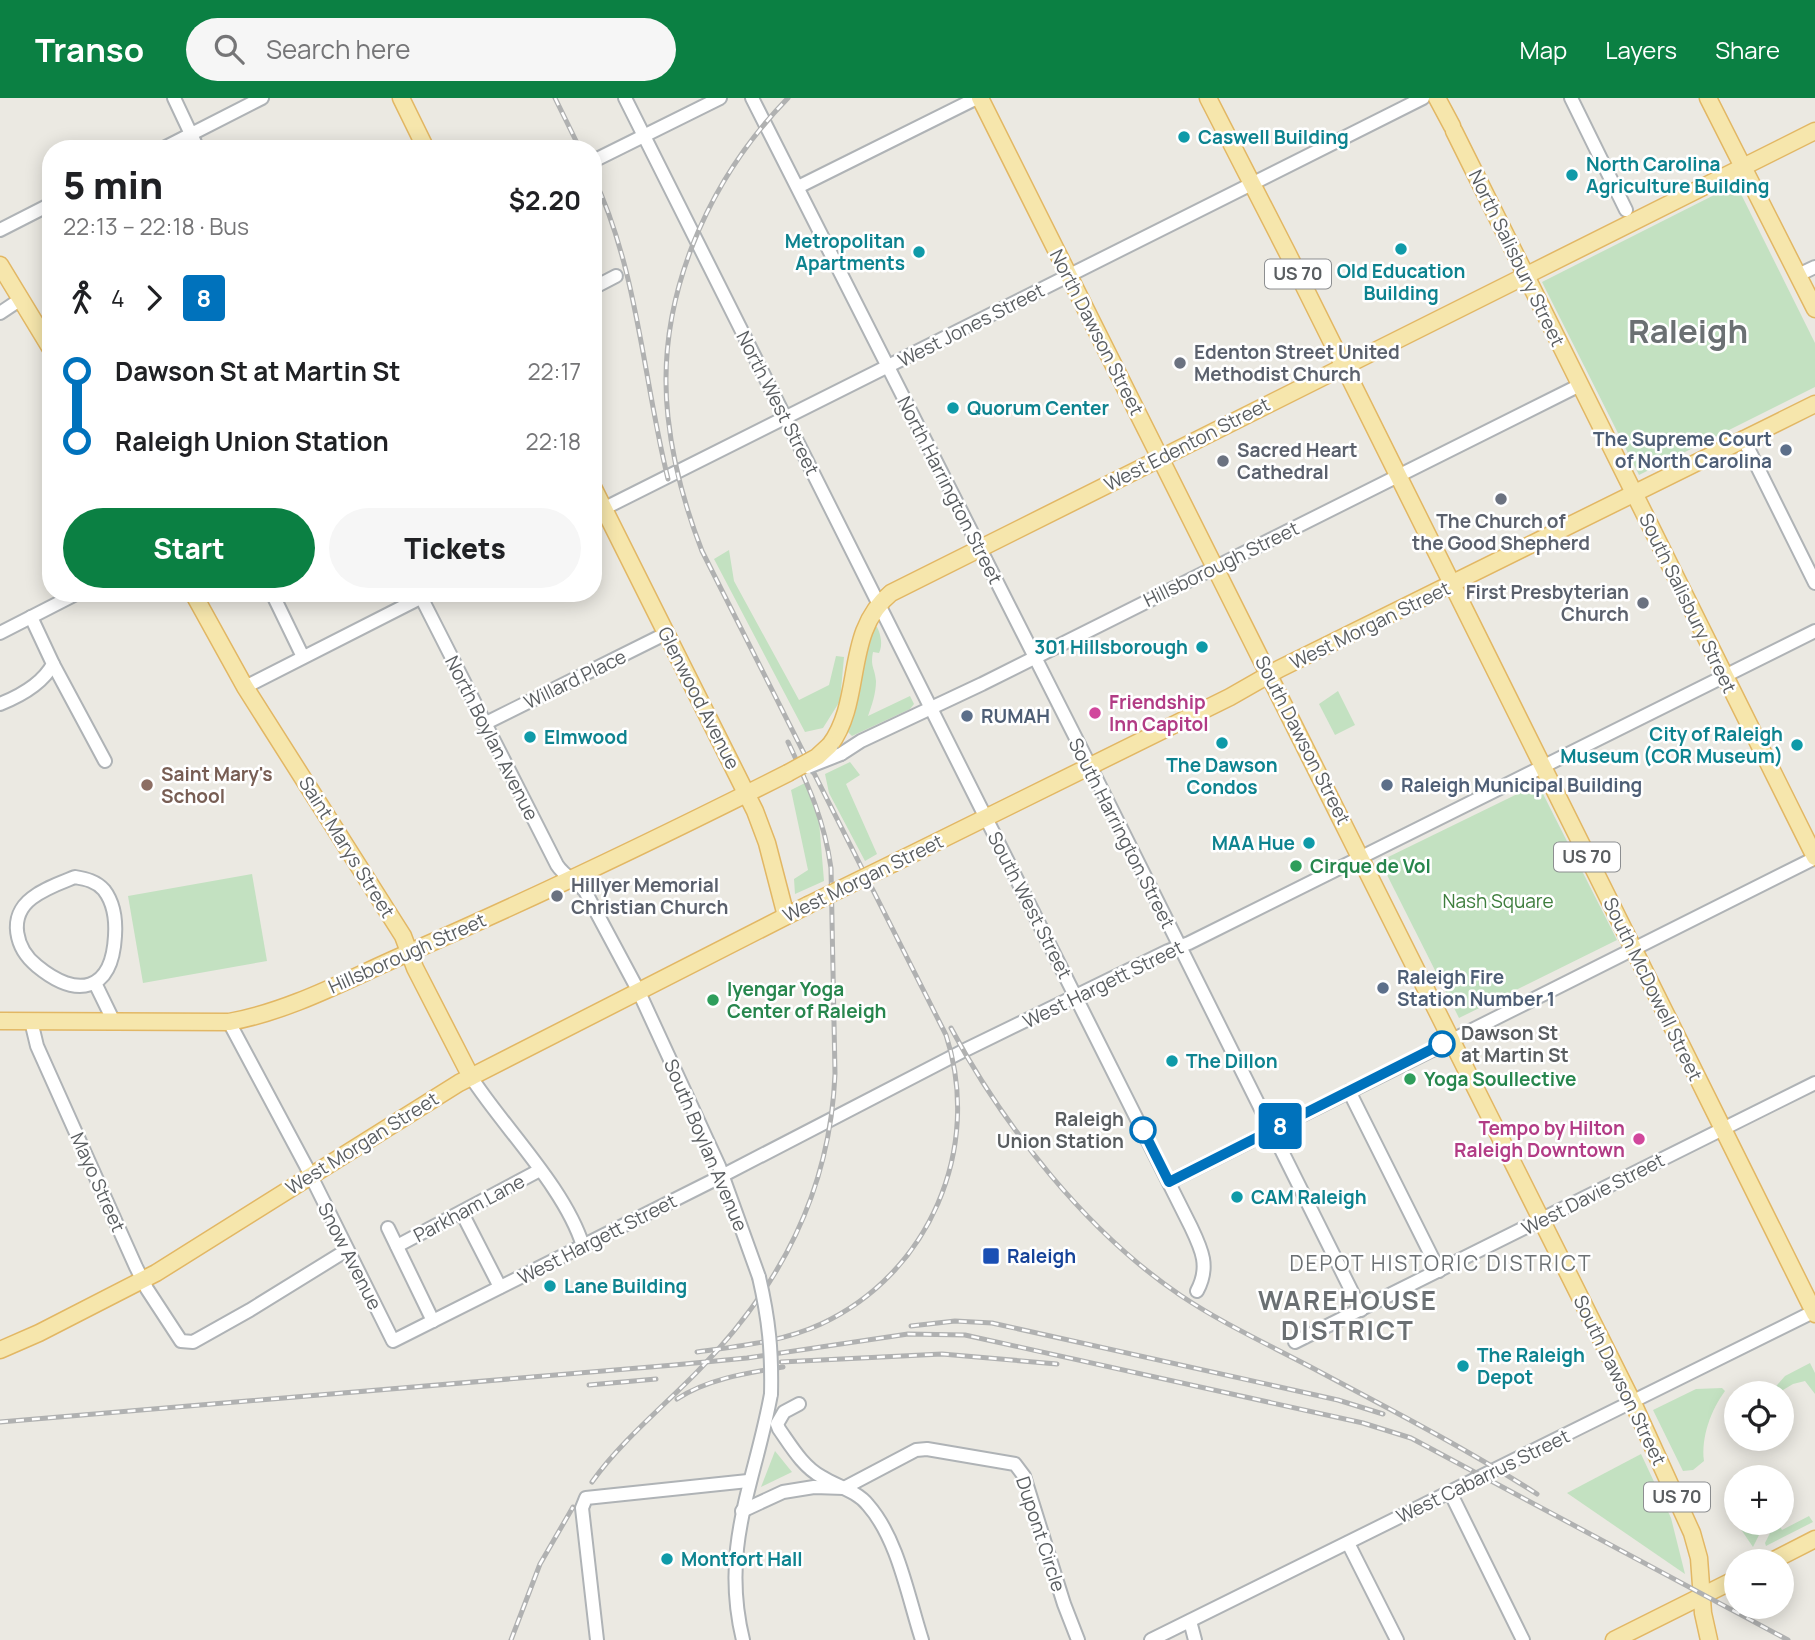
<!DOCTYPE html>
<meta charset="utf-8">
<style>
body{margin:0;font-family:Manrope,sans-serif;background:#f6f6f6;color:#202124;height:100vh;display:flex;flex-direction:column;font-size:26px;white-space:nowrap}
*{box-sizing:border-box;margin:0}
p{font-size:23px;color:#757577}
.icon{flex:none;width:38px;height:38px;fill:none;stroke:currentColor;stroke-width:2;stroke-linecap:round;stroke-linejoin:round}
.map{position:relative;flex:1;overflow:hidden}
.drawer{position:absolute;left:42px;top:42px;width:560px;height:462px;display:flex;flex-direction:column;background:#fff;border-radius:28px;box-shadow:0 4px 18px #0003}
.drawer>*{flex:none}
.badge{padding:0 14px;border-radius:5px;font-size:24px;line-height:46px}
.controls{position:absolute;left:1724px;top:1283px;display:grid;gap:14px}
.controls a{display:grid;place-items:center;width:70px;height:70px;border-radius:50%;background:#fff;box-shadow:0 4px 18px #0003;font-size:35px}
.map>.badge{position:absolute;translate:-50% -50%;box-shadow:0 0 0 4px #fff}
.legs{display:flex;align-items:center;gap:10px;height:77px;padding:0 21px;font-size:23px}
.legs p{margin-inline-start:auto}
.headline{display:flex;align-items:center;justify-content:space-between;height:119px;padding:0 21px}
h1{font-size:38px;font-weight:800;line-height:52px}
.button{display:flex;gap:14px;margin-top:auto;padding:14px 21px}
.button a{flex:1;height:80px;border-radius:42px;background:#0b8043;color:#fff;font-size:28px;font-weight:800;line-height:80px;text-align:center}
.button a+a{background:#f6f6f6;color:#202124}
ul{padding:0 21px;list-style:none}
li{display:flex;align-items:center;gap:24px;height:70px;font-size:26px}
li i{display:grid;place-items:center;width:10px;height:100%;margin:0 9px;background:currentColor}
li i::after{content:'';width:18px;height:18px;margin:-9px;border:5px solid;border-radius:50%;background:#fff}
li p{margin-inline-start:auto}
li:first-child i{background:linear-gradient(#0000 50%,currentColor 0)}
li:last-child i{background:linear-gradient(currentColor 50%,#0000 0)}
header{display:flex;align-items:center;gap:42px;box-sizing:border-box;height:98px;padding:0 35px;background:#0b8043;color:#fff}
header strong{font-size:33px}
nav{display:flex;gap:38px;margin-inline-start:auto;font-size:24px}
.search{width:490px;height:63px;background:#f6f6f6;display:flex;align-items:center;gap:18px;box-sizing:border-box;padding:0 24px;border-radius:38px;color:#757577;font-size:26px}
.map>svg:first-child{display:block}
.green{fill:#c3e1c1}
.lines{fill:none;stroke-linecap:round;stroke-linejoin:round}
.minor-casing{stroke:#afb3b6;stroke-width:16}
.major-casing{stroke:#e2b764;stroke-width:19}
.minor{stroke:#fff;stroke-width:12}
.major{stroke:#f6e6ac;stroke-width:16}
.rail-casing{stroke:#b0b1b1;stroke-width:5}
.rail{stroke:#fff;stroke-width:2.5;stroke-dasharray:8;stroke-linecap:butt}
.minor-bridge-casing{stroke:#afb3b6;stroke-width:16;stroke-linecap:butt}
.major-bridge-casing{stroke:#e2b764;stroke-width:19;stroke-linecap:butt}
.minor-bridge{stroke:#fff;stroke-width:12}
.major-bridge{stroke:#f6e6ac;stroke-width:16}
.line-1-casing{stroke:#fff;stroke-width:16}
.line-1{stroke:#0072bc;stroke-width:10}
.culture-dot{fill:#0f9aa8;stroke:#fff;stroke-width:2.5}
.worship-dot{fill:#6b7280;stroke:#fff;stroke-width:2.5}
.service-dot{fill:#5c6f8a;stroke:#fff;stroke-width:2.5}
.hotel-dot{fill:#d1479c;stroke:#fff;stroke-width:2.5}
.education-dot{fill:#8d6e63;stroke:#fff;stroke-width:2.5}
.leisure-dot{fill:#2e9e5b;stroke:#fff;stroke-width:2.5}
.stop-1-dot{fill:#fff;stroke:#0072bc;stroke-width:3.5}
.transit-dot{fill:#1a4fb4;stroke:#fff;stroke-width:2.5}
.labels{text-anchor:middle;stroke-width:5;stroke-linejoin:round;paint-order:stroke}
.shield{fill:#fff;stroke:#8c8e90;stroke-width:2}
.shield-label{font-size:18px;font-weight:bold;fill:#5a5e61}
.culture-label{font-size:19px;font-weight:bold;fill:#0d838f;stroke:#fff;text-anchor:start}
.street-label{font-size:19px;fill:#5a5e61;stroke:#fff}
.worship-label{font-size:19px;font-weight:bold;fill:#5b616d;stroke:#fff;text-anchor:start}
.service-label{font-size:19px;font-weight:bold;fill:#4e5e75;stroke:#fff;text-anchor:start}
.hotel-label{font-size:19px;font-weight:bold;fill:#b23c85;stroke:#fff;text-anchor:start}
.education-label{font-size:19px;font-weight:bold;fill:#785e54;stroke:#fff;text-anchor:start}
.leisure-label{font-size:19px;font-weight:bold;fill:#27864d;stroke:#fff;text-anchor:start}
.park-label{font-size:19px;fill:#3e7e3d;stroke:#fff}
.stop-label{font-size:19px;font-weight:bold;fill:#5a5e61;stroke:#fff;text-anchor:start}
.transit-label{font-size:19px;font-weight:bold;fill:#164399;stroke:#fff;text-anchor:start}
.neighbourhood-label{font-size:21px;letter-spacing:2px;fill:#6b7073;stroke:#fff}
.district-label{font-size:26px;font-weight:bold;letter-spacing:2px;fill:#6b7073;stroke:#fff}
.town-label{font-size:33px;font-weight:bold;fill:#6b7073;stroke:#fff}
</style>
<header>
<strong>Transo</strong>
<div class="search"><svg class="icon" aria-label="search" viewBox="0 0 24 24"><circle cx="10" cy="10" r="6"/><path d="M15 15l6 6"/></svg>Search here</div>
<nav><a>Map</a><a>Layers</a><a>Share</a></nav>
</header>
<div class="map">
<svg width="1815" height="1542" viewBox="0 0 1815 1542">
<rect width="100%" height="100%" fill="#ebe9e2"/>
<g class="green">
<polygon points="1736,86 1815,245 1815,289 1639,377 1542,184"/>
<polygon points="729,452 734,483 799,602 829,587 836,558 844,559 840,603 823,630 805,634 714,461"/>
<path d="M869,529H877C881,537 883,547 879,555L873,554C870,569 875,570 876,583C876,595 872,607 868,618L910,598L914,606L910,611L852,638L846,632Z"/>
<polygon points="1338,593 1355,627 1335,637 1319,606"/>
<polygon points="850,664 860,677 846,686 877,756 865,763 829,695 825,676"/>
<polygon points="805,685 819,723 824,783 795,796 794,781 808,772 791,692"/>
<polygon points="1538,686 1617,842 1459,920 1380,763"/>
<polygon points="252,776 267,863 143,885 128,798"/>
<polygon points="1810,1265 1815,1275 1815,1296 1805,1283 1793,1286 1778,1295 1770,1295 1785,1278"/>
<path d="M1722,1290L1725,1293C1711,1312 1701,1339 1704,1363L1693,1372L1683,1373L1653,1312L1696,1291Z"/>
<polygon points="775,1353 792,1374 761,1389"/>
<polygon points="1641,1356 1671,1420 1685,1476 1567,1395"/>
<polygon points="1809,1418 1813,1424 1766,1448 1765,1445 1775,1425 1778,1425 1782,1432"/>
<polygon points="1742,1425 1765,1425 1753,1449 1740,1430"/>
</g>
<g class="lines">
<g class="minor-casing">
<g id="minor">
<polyline points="174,0 198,51"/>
<path d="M625,0L1191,1129C1202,1152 1210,1169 1197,1193"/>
<polyline points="752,0 1090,668 1361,1212"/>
<polyline points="1571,0 1626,112"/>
<polyline points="162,51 262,0"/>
<polyline points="593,63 720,0"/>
<polyline points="798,89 977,0"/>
<polyline points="0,132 51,106"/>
<polyline points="1798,177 1815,169"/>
<polyline points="593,190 616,178"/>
<polyline points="0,215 21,201"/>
<polyline points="1743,340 1815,485"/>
<polyline points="593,416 1423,0"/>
<polyline points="272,495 303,559"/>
<path d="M419,495L557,767C564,778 576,783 585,793L638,892L719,1068L759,1179"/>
<polyline points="0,535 78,495"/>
<polyline points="53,566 105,663"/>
<polyline points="245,589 430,495"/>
<path d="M0,606C20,598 43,585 53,566L31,519"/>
<polyline points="484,626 665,536"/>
<polyline points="841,656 861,643 982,586 1580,287"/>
<path d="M75,779C86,781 96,783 104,792C114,805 116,823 115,838C112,894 77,901 37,868C16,851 7,819 32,800C45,790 60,785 75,779Z"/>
<polyline points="95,885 114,924"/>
<polyline points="31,923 37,948 136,1169 147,1191 181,1243 193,1244 250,1212 347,1152"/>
<polyline points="229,924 306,1068 393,1243 714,1082 963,953 1168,853 1189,845 1815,533"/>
<path d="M471,979C504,1030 565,1090 583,1148"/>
<polyline points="1349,993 1439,1173"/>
<polyline points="1169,1084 1815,760"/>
<polyline points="462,1115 500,1189"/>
<polyline points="388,1130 433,1223"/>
<polyline points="397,1148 540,1072"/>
<polyline points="1295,1244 1815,985"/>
<path d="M799,1306L784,1314L777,1326L779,1331C791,1348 803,1369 822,1379C836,1388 857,1393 868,1407C898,1441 908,1499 922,1542"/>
<polyline points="1450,1394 1523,1542"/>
<polyline points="742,1413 783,1394 814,1389 844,1390 916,1352 927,1351 1015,1366 1024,1378 1064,1506 1078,1542"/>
<polyline points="1348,1445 1397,1542"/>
<polyline points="1190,1523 1195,1542"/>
<polyline points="597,1542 582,1410 586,1400 748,1383"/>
<path d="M743,1542C720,1448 755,1385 771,1296"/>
<polyline points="1151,1542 1815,1213"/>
</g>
</g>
<g class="major-casing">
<g id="major">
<polyline points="401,0 426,51"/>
<polyline points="980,0 1633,1305 1692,1435 1699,1460 1703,1515 1709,1542"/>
<polyline points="1208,0 1288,156 1815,1216"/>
<polyline points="1437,0 1452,28"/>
<polyline points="1708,0 1815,211"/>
<polyline points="1454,33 1815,759"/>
<polyline points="0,167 51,251"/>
<polyline points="593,389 755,713 767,745 786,818"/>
<polyline points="193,495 245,589 403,838 415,870 471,979"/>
<path d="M830,647C864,601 843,534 891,495L1815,33"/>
<polyline points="894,765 1230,599 1279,571 1815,306"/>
<path d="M0,923L229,924C291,913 350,880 408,855C536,799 663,738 788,675"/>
<polyline points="0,1252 39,1235 156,1175 459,985 808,807"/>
<polyline points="1772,1463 1815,1441"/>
<polyline points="1614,1542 1736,1481"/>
</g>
</g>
<use href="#minor" class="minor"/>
<use href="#major" class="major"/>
<g class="rail-casing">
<g id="rail">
<polyline points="555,0 580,51"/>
<path d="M593,78C638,173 643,280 668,381"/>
<path d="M951,930C1004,1029 1087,1134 1180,1197C1220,1224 1263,1244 1305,1266C1384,1308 1462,1348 1537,1396"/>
<polyline points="911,1228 955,1223 992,1225 1338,1302 1383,1316"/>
<path d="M697,1254C739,1248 782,1244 821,1226C929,1176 983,1051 946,937L702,453C685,409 673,366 668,319C655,202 707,83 788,0"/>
<polyline points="781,1264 942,1256 1057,1266"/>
<polyline points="589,1287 656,1281"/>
<path d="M677,1301C707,1281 747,1275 783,1269"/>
<polyline points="0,1324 674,1267 747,1260 908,1236 965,1237 1363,1325 1411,1340 1788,1542"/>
<path d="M592,1384C622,1342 662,1310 698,1273C780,1189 830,1094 835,976L831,770C824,721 809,689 788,644"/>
<polyline points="511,1542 540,1466 573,1409"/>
</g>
</g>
<use href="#rail" class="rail"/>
<g class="minor-bridge-casing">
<g id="minor-bridge">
<polyline points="808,669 841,656"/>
<path d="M759,1179C769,1222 772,1253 771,1296"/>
</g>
</g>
<g class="major-bridge-casing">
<g id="major-bridge">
<polyline points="788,675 817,659 830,647"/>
<polyline points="808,807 894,765"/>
</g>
</g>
<use href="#minor-bridge" class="minor-bridge"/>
<use href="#major-bridge" class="major-bridge"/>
</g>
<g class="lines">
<g class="line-1-casing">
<polyline id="line-1" points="1143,1032 1169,1084 1442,946"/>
</g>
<use href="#line-1" class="line-1"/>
</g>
<g class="culture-dot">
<circle cx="1184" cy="39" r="7"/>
<circle cx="1572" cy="77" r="7"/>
<circle cx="1401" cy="151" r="7"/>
<circle cx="919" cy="154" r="7"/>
<circle cx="953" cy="310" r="7"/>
<circle cx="1202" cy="549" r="7"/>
<circle cx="530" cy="639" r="7"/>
<circle cx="1222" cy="645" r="7"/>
<circle cx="1797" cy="647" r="7"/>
<circle cx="1309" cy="745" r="7"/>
<circle cx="1172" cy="963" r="7"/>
<circle cx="1237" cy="1099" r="7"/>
<circle cx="550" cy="1188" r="7"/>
<circle cx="1463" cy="1268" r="7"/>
<circle cx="667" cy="1461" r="7"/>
</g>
<g class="worship-dot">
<circle cx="1180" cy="265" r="7"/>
<circle cx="1223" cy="363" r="7"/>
<circle cx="1501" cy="401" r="7"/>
<circle cx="1643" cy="505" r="7"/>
<circle cx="557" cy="798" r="7"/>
</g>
<g class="service-dot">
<circle cx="1786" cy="352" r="7"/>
<circle cx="967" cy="618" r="7"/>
<circle cx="1387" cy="687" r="7"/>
<circle cx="1383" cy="890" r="7"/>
</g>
<g class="hotel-dot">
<circle cx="1095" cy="615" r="7"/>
<circle cx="1639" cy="1041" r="7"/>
</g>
<circle class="education-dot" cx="147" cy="687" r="7"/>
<g class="leisure-dot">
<circle cx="1296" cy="768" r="7"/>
<circle cx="713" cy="902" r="7"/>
<circle cx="1410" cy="981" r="7"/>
</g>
<g class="stop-1-dot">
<circle cx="1442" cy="946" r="12"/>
<circle cx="1143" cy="1032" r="12"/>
</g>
<rect class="transit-dot" x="982" y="1149" width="18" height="18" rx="3.5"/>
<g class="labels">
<g class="shield">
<rect x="1265" y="161.5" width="66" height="29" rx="5"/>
<rect x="1554" y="744.5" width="66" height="29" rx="5"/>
<rect x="1644" y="1384.5" width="66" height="29" rx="5"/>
</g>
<g class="shield-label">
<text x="1298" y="182">US 70</text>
<text x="1587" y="765">US 70</text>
<text x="1677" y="1405">US 70</text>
</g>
<g class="culture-label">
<text x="1198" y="46">Caswell Building</text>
<text x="1586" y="73">North Carolina<tspan x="1586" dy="22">Agriculture Building</tspan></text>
<text x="905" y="150" text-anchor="end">Metropolitan<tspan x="905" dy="22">Apartments</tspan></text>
<text x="1401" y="180" text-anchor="middle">Old Education<tspan x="1401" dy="22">Building</tspan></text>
<text x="967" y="317">Quorum Center</text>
<text x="1188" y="556" text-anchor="end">301 Hillsborough</text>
<text x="1783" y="643" text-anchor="end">City of Raleigh<tspan x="1783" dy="22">Museum (COR Museum)</tspan></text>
<text x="544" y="646">Elmwood</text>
<text x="1222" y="674" text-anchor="middle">The Dawson<tspan x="1222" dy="22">Condos</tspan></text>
<text x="1295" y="752" text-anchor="end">MAA Hue</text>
<text x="1186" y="970">The Dillon</text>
<text x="1251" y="1106">CAM Raleigh</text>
<text x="564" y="1195">Lane Building</text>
<text x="1477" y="1264">The Raleigh<tspan x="1477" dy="22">Depot</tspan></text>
<text x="681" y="1468">Montfort Hall</text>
</g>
<g class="street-label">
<text transform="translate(1517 160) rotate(64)" y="7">North Salisbury Street</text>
<text transform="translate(971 227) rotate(-27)" y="7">West Jones Street</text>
<text transform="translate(1097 234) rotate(63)" y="7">North Dawson Street</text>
<text transform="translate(778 305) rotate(63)" y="7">North West Street</text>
<text transform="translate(1187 346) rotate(-27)" y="7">West Edenton Street</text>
<text transform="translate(950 392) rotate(63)" y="7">North Harrington Street</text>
<text transform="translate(1221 466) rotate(-26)" y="7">Hillsborough Street</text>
<text transform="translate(1688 505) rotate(64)" y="7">South Salisbury Street</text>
<text transform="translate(1370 527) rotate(-26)" y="7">West Morgan Street</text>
<text transform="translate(575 581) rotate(-26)" y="7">Willard Place</text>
<text transform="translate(699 600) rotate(63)" y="7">Glenwood Avenue</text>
<text transform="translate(492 640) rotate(63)" y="7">North Boylan Avenue</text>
<text transform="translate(1303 642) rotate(63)" y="7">South Dawson Street</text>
<text transform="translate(1122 735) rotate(63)" y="7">South Harrington Street</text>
<text transform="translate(347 749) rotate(58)" y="7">Saint Marys Street</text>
<text transform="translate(863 780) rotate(-26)" y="7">West Morgan Street</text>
<text transform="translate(1030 807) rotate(63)" y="7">South West Street</text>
<text transform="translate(407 855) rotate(-24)" y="7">Hillsborough Street</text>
<text transform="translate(1103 886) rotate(-26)" y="7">West Hargett Street</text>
<text transform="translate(1653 891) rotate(64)" y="7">South McDowell Street</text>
<text transform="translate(362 1045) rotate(-32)" y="7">West Morgan Street</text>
<text transform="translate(706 1047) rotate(67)" y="7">South Boylan Avenue</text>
<text transform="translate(98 1084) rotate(66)" y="7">Mayo Street</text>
<text transform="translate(1593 1096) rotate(-27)" y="7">West Davie Street</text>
<text transform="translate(469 1110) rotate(-28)" y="7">Parkham Lane</text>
<text transform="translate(597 1141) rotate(-27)" y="7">West Hargett Street</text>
<text transform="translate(350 1158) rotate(63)" y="7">Snow Avenue</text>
<text transform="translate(1620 1282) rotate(64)" y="7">South Dawson Street</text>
<text transform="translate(1483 1378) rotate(-26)" y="7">West Cabarrus Street</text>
<text transform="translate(1041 1436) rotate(72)" y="7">Dupont Circle</text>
</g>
<g class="worship-label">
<text x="1194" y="261">Edenton Street United<tspan x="1194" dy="22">Methodist Church</tspan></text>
<text x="1237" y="359">Sacred Heart<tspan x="1237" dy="22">Cathedral</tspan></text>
<text x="1501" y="430" text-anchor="middle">The Church of<tspan x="1501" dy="22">the Good Shepherd</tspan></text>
<text x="1629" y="501" text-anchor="end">First Presbyterian<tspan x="1629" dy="22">Church</tspan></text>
<text x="571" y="794">Hillyer Memorial<tspan x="571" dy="22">Christian Church</tspan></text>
</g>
<g class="service-label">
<text x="1772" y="348" text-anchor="end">The Supreme Court<tspan x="1772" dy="22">of North Carolina</tspan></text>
<text x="981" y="625">RUMAH</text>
<text x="1401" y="694">Raleigh Municipal Building</text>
<text x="1397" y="886">Raleigh Fire<tspan x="1397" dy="22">Station Number 1</tspan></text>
</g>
<g class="hotel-label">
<text x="1109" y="611">Friendship<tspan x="1109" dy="22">Inn Capitol</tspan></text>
<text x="1625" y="1037" text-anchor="end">Tempo by Hilton<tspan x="1625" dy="22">Raleigh Downtown</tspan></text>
</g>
<g class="education-label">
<text x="161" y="683">Saint Mary's<tspan x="161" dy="22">School</tspan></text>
</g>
<g class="leisure-label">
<text x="1310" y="775">Cirque de Vol</text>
<text x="727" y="898">Iyengar Yoga<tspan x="727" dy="22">Center of Raleigh</tspan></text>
<text x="1424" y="988">Yoga Soullective</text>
</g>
<g class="park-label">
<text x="1498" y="810">Nash Square</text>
</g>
<g class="stop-label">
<text x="1461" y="942">Dawson St<tspan x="1461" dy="22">at Martin St</tspan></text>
<text x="1124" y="1028" text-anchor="end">Raleigh<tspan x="1124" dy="22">Union Station</tspan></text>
</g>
<g class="transit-label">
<text x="1007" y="1165">Raleigh</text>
</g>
<g class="neighbourhood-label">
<text x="1441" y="1173">DEPOT HISTORIC DISTRICT</text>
</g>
<g class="district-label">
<text x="1348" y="1212">WAREHOUSE<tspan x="1348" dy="30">DISTRICT</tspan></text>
</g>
<g class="town-label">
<text x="1688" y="245">Raleigh</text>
</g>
</g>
</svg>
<div class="controls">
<a><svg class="icon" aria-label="locate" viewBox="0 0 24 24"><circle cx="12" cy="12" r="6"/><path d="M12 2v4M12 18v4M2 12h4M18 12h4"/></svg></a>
<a>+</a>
<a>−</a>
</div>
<b class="badge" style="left:1280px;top:1028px;background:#0072bc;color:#fff">8</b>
<section class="drawer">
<div class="headline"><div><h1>5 min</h1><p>22:13 – 22:18 · Bus</p></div><b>$2.20</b></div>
<div class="legs"><svg class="icon" aria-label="walk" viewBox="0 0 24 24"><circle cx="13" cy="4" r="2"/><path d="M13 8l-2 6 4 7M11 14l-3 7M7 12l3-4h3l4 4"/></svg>4<svg class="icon" aria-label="forward" viewBox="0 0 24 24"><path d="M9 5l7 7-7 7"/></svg><b class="badge" style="background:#0072bc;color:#fff">8</b></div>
<ul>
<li><i style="color:#0072bc"></i><b>Dawson St at Martin St</b><p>22:17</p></li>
<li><i style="color:#0072bc"></i><b>Raleigh Union Station</b><p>22:18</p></li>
</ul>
<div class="button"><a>Start</a><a>Tickets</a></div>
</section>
</div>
